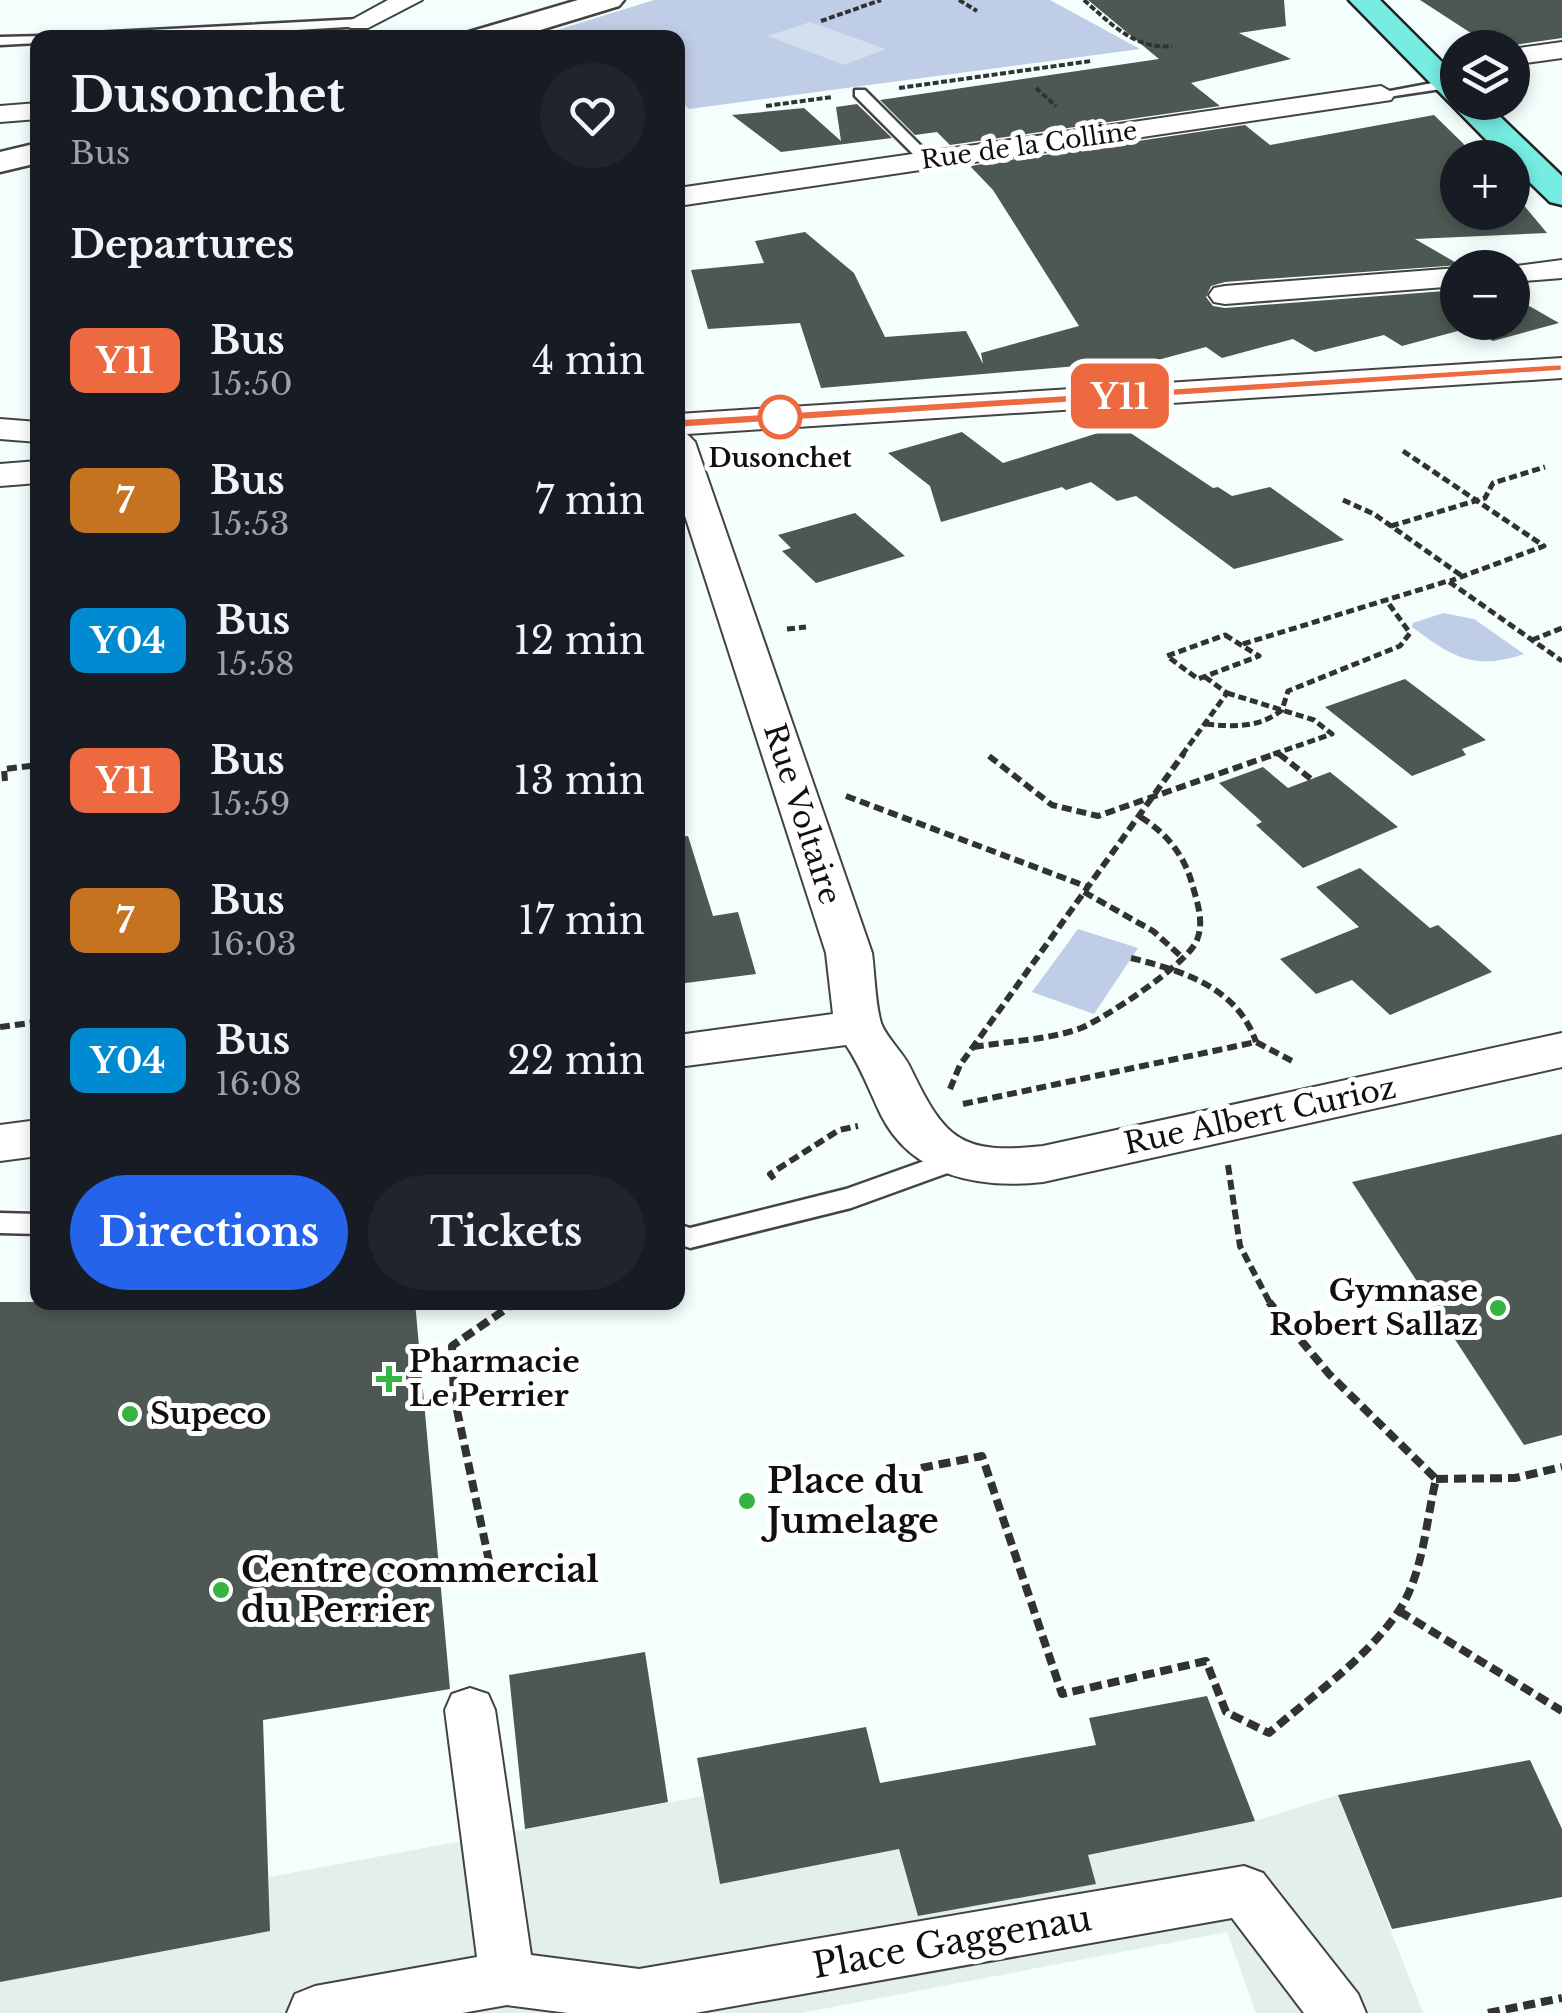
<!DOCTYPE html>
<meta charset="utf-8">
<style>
body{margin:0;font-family:"Libre Baskerville",serif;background:#20242c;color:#f1f3f6;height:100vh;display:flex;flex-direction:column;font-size:38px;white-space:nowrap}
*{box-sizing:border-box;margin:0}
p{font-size:32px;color:#9ea1a6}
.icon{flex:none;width:55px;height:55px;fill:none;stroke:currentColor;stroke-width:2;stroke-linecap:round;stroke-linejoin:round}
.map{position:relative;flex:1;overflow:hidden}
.panel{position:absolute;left:30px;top:30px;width:655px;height:1280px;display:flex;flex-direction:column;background:#171b24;border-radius:20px;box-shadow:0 5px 15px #0003}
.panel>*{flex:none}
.badge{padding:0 20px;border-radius:15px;font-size:35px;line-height:65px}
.fabs{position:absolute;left:1440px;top:30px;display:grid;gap:20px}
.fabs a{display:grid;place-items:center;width:90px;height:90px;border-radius:50%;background:#171b24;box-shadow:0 5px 15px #0003;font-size:50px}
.map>.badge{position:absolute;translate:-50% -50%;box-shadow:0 0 0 5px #fff}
h2{padding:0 40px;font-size:38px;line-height:90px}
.round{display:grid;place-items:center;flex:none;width:105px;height:105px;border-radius:52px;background:#20242c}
.headline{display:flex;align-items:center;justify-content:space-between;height:170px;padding:0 40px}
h1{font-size:48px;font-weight:700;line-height:75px}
.cta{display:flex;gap:20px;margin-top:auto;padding:20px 40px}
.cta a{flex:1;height:115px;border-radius:60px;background:#2563eb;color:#fff;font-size:40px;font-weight:700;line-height:115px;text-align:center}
.cta a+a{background:#20242c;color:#f1f3f6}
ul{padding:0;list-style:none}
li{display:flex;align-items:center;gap:30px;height:140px;padding:0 40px}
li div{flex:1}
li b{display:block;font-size:38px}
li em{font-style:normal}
li .badge{min-width:110px;font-weight:700;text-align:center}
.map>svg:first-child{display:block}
.green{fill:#c0cde6}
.pitch{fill:#d1dfee}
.plaza{fill:#e2efed}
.building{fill:#4d5853}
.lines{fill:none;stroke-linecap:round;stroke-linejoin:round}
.service-casing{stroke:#434343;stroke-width:5}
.pedestrian-casing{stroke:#434343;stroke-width:4}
.minor-casing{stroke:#434343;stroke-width:4}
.tertiary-casing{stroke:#434343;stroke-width:5}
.primary-casing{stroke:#212121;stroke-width:5}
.path-far3{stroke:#323232;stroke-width:4;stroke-dasharray:6 2.5;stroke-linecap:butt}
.path-far2{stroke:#323232;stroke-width:5;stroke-dasharray:8 4;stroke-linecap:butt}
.path-far1{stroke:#323232;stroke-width:6;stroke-dasharray:10 5;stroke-linecap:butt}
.path{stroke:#323232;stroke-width:8;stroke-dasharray:12 6;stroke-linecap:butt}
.service{fill:#fff;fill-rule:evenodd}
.pedestrian{fill:#fff;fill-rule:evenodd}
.minor{fill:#fff;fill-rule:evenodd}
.tertiary{fill:#fff;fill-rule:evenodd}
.primary{fill:#76ece2;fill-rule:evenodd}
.line{fill:#ed6a41;stroke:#fff;stroke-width:2.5}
.stop-dot{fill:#fff;stroke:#ed6a41;stroke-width:5}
.poi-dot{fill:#34b442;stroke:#fff;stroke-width:4}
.labels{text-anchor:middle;stroke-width:10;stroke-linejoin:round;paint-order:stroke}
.far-street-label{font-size:25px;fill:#101010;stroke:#fff}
.far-stop-label{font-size:25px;font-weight:bold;fill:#101010;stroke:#fff}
.street-label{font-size:30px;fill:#101010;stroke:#fff}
.poi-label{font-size:30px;font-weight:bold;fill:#101010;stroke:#fff;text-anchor:start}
.near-poi-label{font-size:35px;font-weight:bold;fill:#101010;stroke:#fff;text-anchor:start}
.near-street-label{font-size:35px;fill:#101010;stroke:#fff}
</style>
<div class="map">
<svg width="1562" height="2013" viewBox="0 0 1562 2013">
<rect width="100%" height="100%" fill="#f4fefd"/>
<g class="green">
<polygon points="654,0 1050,0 1140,49 689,109 678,99 678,38 531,38"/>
<path d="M1443,613L1474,619L1524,654C1474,671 1452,657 1412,627L1413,623Z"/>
<polygon points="1078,929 1138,948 1094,1014 1032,992"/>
</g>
<polygon class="pitch" points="810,22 886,49 844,65 768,36"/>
<polygon class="plaza" points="1338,1795 1423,2013 1256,2013 1227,1932 801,2013 0,2013 0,1982 270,1931 269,1877 704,1796 720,1883 899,1849 919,1916 1095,1884 1088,1855 1255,1821"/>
<g class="building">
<polygon points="1088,0 1284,0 1286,26 1239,33 1291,59 1191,83 1220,106 950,145 937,132 915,135 880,100 1159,59"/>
<polygon points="1420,0 1562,0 1562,38 1494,48"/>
<polygon points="857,104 892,138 781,152 732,115 804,108 841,141 836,107"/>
<polygon points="1434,115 1478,158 1458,158 1458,212 1512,212 1512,191 1547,233 1415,239 1460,265 1225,282 1211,286 1206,297 1213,306 1225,308 1458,290 1458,322 1512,322 1512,296 1559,323 1493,341 1469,328 1402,346 1384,335 1315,352 1293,339 1222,358 1206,347 1113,372 1112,363 821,388 800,323 708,329 691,270 764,263 755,241 805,232 854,273 885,337 966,331 983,364 981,353 1079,326 993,190 970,166 1245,125 1270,145"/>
<polygon points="1120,426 1213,488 1218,487 1232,496 1270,487 1344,540 1234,569 1136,496 1117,501 1091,482 1066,490 1062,487 941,522 930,486 888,453 962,432 1003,463"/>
<polygon points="855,513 905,556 816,583 782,551 791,548 778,535"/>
<polygon points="1405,679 1486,740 1462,749 1466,755 1412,776 1325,707"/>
<polygon points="1263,767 1288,788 1330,772 1398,827 1303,868 1256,825 1262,822 1219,783"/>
<polygon points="688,836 713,916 738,912 756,974 678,984 678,837"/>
<polygon points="1360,868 1430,928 1438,925 1492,972 1390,1015 1352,980 1316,994 1280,959 1359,927 1316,887"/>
<polygon points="1562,1134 1562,1435 1524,1445 1352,1182"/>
<polygon points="0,1302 415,1302 450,1689 263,1720 270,1931 0,1982"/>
<polygon points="645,1652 668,1802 525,1829 509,1675"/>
<polygon points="1207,1696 1255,1821 1088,1855 1096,1884 918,1916 899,1849 720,1884 697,1758 866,1727 880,1783 1096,1745 1089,1718"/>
<polygon points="1530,1760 1562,1829 1562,1897 1392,1929 1338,1795"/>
</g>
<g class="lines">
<g class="service-casing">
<g id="service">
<polygon points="359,19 366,23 364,26 161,38 68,38 74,34"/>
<polygon points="43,36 38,38 38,43 0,45 0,37"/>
<polygon points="1443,81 1448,82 1448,88 1381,98 1374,94"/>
<polygon points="855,90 865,90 932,157 932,163 922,163 855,96"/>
<polygon points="958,1149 967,1152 971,1159 967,1166 851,1208 690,1248 678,1244 678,1224 690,1228 846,1189"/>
<polygon points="0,1213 38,1214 38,1234 0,1233"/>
</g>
</g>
<g class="pedestrian-casing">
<polygon id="pedestrian" points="470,1688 488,1694 495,1710 531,1955 639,1969 1244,1866 1263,1873 1358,1994 1366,2013 1304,2013 1232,1918 695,2013 568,2013 507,2005 462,2013 287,2013 295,1994 315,1986 477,1957 445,1710 452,1694"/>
</g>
<g class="minor-casing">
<g id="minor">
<polygon points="388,0 422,0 368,28 350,28 346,23"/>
<polygon points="1562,42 1562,58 1512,65 1512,49"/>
<polygon points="1381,86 1395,94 1391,100 678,206 678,188"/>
<polygon points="38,103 38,119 0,122 0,106"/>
<polygon points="1562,260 1562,278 1512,282 1512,268 1500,268"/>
<polygon points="1458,268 1458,286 1225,304 1214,302 1209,295 1214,288 1225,286"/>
<path d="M1562,358V378L687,434L695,442L872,953C875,975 875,1002 881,1023C887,1039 904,1053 911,1069C945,1140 962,1155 1043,1146L1562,1033V1067L1043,1182C980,1189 912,1177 881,1115C869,1090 861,1067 846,1045L678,1067V1035L833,1014L826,953L678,494V414Z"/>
<polygon points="0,419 38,422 38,442 0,439"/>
<polygon points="38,461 38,483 0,486 0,464"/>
<polygon points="38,1120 38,1156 0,1161 0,1125"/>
</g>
</g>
<g class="tertiary-casing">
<g id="tertiary">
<polygon points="578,0 624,0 619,6 514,38 465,38 469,32"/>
<polygon points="38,143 38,163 0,172 0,152"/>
</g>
</g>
<g class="primary-casing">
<polygon id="primary" points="1349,0 1380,0 1458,78 1458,102 1485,102 1562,176 1562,205 1550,202 1512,165 1512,158 1504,158"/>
</g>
<g class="path-far3">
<polyline points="959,0 977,11"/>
<path d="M1084,0C1110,23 1135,50 1172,46"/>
<polyline points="821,21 881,0"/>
<polyline points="899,88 1091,61"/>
<polyline points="1036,88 1056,106"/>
<polyline points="766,106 832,97"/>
</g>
<g class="path-far2">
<polyline points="1403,451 1544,546 1450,581"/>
<polyline points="1343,500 1374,514 1462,576"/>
<polyline points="1391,526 1485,498 1493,483 1545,467"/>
<polyline points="787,629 806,627"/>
<polygon points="1225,635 1259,656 1198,679 1167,656"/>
<polyline points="1532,640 1562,628"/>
<polyline points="1243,644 1448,581 1562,661"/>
<polyline points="1227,693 1314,720 1332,734 1271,755"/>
<path d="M1206,724C1234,727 1259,728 1282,710L1288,691L1400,646L1410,633L1386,600"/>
<polyline points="1182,755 1227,693 1205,677"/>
</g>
<g class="path-far1">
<polyline points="1279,754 1311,779"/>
<polyline points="989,756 1052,805 1098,816 1278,753"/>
<polyline points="5,781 4,769 38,765"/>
<polyline points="846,796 1088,887"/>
<polyline points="1084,892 1153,931 1183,958"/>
<path d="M1131,958C1183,971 1237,987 1256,1042"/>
<polyline points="0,1027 38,1022"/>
<path d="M974,1047C1008,1041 1049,1040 1081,1028C1105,1018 1188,964 1197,940C1204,922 1198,905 1193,887C1185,856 1167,833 1139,816"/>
<polyline points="950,1089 960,1065 1184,753"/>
<polyline points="963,1104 1256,1042 1294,1062"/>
<polyline points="1228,1165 1240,1246 1271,1305"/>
<polyline points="774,1179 770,1174 839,1130 858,1126"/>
<polyline points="512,1305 516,1302"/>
</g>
<g class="path">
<path d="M921,1468L982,1456L1062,1694L1206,1661L1226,1712L1269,1733C1312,1696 1366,1659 1398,1612C1423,1576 1426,1521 1436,1479L1329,1374L1269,1302"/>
<polyline points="1436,1479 1515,1478 1562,1467"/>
<polyline points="493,1580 454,1396 452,1346 516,1302"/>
<polyline points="1399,1611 1562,1711"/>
<polyline points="1488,2013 1562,1998"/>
</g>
<use href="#service" class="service"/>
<use href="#pedestrian" class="pedestrian"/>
<use href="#minor" class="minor"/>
<use href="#tertiary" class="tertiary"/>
<use href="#primary" class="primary"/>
</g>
<polygon class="line" points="1562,364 1562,371 678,428 670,424 678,419"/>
<circle class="stop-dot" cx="780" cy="417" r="20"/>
<g class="poi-dot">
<circle cx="1498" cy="1308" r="10"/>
<path d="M384 1364h10v10h10v10h-10v10h-10v-10h-10v-10h10z"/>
<circle cx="130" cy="1414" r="10"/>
<circle cx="747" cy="1501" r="10"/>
<circle cx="221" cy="1590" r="10"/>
</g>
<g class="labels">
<g class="far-street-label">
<text transform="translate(1029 145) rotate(-8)" y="9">Rue de la Colline</text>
</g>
<g class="far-stop-label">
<text x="780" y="467">Dusonchet</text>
</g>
<g class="street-label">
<text transform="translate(802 814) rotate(72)" y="10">Rue Voltaire</text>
<text transform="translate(1260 1116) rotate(-12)" y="10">Rue Albert Curioz</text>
</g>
<g class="poi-label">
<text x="1478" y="1301" text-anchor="end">Gymnase<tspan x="1478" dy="34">Robert Sallaz</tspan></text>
<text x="409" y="1372">Pharmacie<tspan x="409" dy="34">Le Perrier</tspan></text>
<text x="150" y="1424">Supeco</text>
</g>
<g class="near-poi-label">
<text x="767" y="1493">Place du<tspan x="767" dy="40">Jumelage</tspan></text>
<text x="241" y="1582">Centre commercial<tspan x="241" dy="40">du Perrier</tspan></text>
</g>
<g class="near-street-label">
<text transform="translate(952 1942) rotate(-10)" y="12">Place Gaggenau</text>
</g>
</g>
</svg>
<div class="fabs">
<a><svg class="icon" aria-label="layers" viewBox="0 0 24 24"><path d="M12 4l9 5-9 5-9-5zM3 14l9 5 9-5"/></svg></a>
<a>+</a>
<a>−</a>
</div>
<b class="badge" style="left:1120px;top:396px;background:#ed6a41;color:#fff">Y11</b>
<section class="panel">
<div class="headline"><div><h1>Dusonchet</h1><p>Bus</p></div><a class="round"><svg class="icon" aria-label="heart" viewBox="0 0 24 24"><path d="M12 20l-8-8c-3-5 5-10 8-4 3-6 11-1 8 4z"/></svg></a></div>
<h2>Departures</h2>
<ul>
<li><span class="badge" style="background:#ed6a41;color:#fff">Y11</span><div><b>Bus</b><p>15:50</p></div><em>4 min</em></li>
<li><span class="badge" style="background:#c57320;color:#fff">7</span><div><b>Bus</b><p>15:53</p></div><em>7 min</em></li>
<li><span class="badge" style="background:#008ad2;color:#fff">Y04</span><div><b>Bus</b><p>15:58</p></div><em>12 min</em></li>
<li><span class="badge" style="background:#ed6a41;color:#fff">Y11</span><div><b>Bus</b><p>15:59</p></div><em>13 min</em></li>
<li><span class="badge" style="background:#c57320;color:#fff">7</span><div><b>Bus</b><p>16:03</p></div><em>17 min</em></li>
<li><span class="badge" style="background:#008ad2;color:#fff">Y04</span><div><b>Bus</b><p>16:08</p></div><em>22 min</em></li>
</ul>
<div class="cta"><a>Directions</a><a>Tickets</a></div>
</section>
</div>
